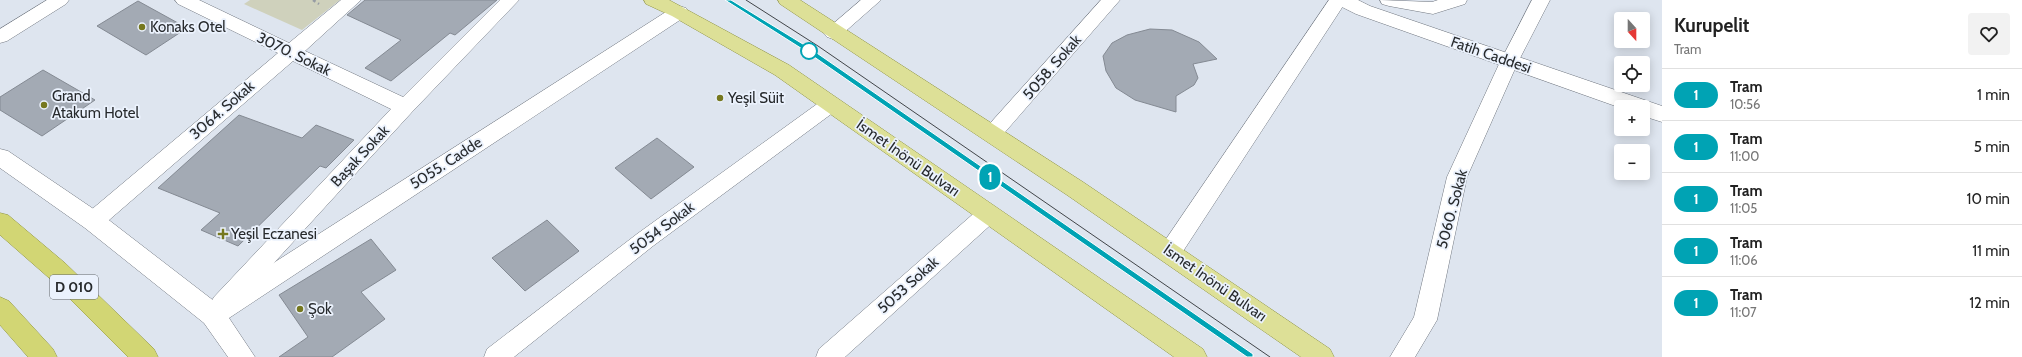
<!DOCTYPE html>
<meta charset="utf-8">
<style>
body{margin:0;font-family:Cabin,sans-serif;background:#f2f2f2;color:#222;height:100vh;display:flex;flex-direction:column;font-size:15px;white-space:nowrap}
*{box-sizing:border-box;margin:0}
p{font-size:13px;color:#767676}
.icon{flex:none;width:22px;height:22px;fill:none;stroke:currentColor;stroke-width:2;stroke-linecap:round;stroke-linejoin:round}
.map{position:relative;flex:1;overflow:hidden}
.sheet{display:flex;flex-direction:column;background:#fff;width:360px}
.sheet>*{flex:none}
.badge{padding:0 8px;border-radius:13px;font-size:14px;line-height:26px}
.needle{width:26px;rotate:159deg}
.controls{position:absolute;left:1614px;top:12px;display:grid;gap:8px}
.controls a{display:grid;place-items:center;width:36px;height:36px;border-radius:4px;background:#fff;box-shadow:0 2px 10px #0003;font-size:20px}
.map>.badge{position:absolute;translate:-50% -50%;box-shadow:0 0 0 2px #fff}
.round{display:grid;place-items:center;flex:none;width:42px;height:42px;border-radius:4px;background:#f2f2f2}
.headline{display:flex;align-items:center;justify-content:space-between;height:68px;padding:0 12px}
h1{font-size:19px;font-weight:800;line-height:30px}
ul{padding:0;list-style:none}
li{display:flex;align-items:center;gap:12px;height:52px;padding:0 12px;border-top:1px solid #e0e0e0}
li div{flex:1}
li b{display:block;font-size:15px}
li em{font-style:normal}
li .badge{min-width:44px;font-weight:700;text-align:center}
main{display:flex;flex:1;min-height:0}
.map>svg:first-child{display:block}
.green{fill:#cfd1bc}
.building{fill:#a3aab4;stroke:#848a93}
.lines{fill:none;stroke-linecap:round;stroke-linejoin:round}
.minor-casing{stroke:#717780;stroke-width:1}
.tertiary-casing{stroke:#717780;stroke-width:1}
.primary-casing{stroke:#8f9344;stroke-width:1}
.trunk-casing{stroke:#8f9344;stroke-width:1}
.path{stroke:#969ba3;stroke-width:2.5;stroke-dasharray:3 3;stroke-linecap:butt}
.minor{fill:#fff;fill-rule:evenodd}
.tertiary{fill:#fff;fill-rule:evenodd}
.primary{fill:#dde097;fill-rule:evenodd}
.trunk{fill:#d2d674;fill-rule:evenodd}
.tram{stroke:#414549;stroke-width:1}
.line{fill:#00a3b4;stroke:#fff}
.poi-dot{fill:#76781f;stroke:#ebf2fd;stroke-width:1.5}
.stop-dot{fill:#fff;stroke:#00a3b4;stroke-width:2}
.labels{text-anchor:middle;stroke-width:3.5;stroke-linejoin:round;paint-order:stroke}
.shield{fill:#ebf2fd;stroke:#62666b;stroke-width:1}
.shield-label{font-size:14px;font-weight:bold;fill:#272a2d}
.poi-label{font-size:15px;fill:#272a2d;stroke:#ebf2fd;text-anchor:start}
.street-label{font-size:15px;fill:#272a2d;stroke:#ebf2fd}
</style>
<main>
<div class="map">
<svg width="1662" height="357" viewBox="0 0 1662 357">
<rect width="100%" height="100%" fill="#dee5ef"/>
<polygon class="green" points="250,0 340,0 302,30 244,4"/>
<g class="building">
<polygon points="365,0 497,0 455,35 450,33 391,81 365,68 401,40 347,15"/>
<polygon points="138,1 187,28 146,55 97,26"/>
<polygon points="1150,29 1172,30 1199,42 1217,59 1193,64 1198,78 1194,85 1176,96 1176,112 1135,100 1116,88 1106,71 1103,56 1112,43 1127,35"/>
<polygon points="43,70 95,100 42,136 0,110 0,97"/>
<polygon points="239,115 302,138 316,125 354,140 326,168 320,166 238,246 201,230 220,213 158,188"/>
<polygon points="657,138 694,167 651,199 615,168"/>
<polygon points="547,220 579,251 525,291 492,258"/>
<polygon points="371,239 396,270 361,292 385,319 332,357 279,357 308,337 279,295"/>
</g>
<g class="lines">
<g class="minor-casing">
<g id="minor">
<polygon points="47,0 69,0 66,4 7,41 0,43 0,29"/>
<polygon points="175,0 199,0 289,43 341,0 361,0 305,51 403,97 500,0 519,0 412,112 230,311 222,314 214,311 210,304 214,297 391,109 293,61 101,227 93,230 85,227 82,221 85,215 278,53 178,4"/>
<polygon points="861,0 881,0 839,37 833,39 827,37 824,33 827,29"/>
<polygon points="1101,0 1120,0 999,139 992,142 985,139 982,134 985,129"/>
<polygon points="1329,0 1347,0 1178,259 1170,261 1162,259 1159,252 1162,245"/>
<polygon points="1532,0 1550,0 1518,62 1467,177 1437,320 1415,357 1390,357 1414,317 1447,177 1500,62"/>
<polygon points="831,97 838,99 841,104 838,109 653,246 514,357 484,357 487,349 637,234 824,99"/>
<polygon points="988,205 996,208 999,214 996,220 845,357 816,357 819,349 980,208"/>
</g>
</g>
<g class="tertiary-casing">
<g id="tertiary">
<polygon points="1334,0 1358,0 1370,6 1662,106 1662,122 1643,116 1643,107 1621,108 1356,14 1336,4"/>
<polygon points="1380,0 1432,2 1438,0 1467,0 1465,4 1433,14 1389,6 1382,4"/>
<polygon points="679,6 686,8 688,12 686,16 229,318 255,357 228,357 204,323 85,228 0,168 0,149 8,151 101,214 214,301 672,8"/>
</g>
</g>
<g class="primary-casing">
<g id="primary">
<polygon points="644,0 669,0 789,65 1203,349 1207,357 1174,357 775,75 672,16 646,4"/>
<polygon points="778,0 800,0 1083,182 1330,349 1334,357 1301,357 1067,195 780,4"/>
</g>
</g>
<g class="trunk-casing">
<g id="trunk">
<polygon points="0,213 8,215 65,263 154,349 158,357 128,357 48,277 0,235"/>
<polygon points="0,297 9,301 53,349 57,357 28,357 0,325"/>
</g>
</g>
<polyline class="path" points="313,0 319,4"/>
<use href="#minor" class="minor"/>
<use href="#tertiary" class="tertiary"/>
<use href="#primary" class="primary"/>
<use href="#trunk" class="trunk"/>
<g class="tram">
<polyline points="728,0 809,51 1250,357"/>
<polyline points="746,0 818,46 1270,357"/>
</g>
</g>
<polygon class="line" points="725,0 731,0 811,49 1253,354 1253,357 1247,357 807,52"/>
<g class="poi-dot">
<circle cx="142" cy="27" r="4"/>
<circle cx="720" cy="98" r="4"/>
<circle cx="44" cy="105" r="4"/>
<path d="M221 228h4v4h4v4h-4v4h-4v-4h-4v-4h4z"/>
<circle cx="300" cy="309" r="4"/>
</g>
<circle class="stop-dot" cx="809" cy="51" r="8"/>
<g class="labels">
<rect class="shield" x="50" y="275" width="48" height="24" rx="3"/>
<g class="shield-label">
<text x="74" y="292">D 010</text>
</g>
<g class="poi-label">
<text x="150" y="32">Konaks Otel</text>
<text x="52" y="101">Grand<tspan x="52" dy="17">Atakum Hotel</tspan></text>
<text x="728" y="103">Yeşil Süit</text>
<text x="231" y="239">Yeşil Eczanesi</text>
<text x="308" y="314">Şok</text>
</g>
<g class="street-label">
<text transform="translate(294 54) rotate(26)" y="5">3070. Sokak</text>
<text transform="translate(1491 55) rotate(19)" y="5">Fatih Caddesi</text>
<text transform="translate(1052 67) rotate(-49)" y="5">5058. Sokak</text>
<text transform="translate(222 110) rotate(-41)" y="5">3064. Sokak</text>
<text transform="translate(360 156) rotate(-47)" y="5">Başak Sokak</text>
<text transform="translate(908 158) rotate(35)" y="5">İsmet İnönü Bulvarı</text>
<text transform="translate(446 163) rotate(-33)" y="5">5055. Cadde</text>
<text transform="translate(1452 209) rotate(-75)" y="5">5060. Sokak</text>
<text transform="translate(662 228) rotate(-37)" y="5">5054 Sokak</text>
<text transform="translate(1215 283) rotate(35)" y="5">İsmet İnönü Bulvarı</text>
<text transform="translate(908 285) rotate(-42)" y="5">5053 Sokak</text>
</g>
</g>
</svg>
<div class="controls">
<a><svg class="needle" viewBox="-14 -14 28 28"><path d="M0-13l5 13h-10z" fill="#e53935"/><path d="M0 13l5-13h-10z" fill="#767676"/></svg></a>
<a><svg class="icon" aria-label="locate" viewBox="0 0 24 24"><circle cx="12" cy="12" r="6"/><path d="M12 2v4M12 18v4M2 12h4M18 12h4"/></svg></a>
<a>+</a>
<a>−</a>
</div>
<b class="badge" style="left:990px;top:177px;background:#00a3b4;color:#fff">1</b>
</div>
<section class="sheet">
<div class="headline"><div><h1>Kurupelit</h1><p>Tram</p></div><a class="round"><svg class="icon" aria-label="heart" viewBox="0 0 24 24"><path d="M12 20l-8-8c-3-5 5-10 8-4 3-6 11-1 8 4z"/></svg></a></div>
<ul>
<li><span class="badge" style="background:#00a3b4;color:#fff">1</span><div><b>Tram</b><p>10:56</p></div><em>1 min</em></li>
<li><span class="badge" style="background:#00a3b4;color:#fff">1</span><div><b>Tram</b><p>11:00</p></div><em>5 min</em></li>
<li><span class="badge" style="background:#00a3b4;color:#fff">1</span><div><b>Tram</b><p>11:05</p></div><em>10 min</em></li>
<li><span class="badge" style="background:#00a3b4;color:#fff">1</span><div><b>Tram</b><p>11:06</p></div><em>11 min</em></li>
<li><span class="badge" style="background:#00a3b4;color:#fff">1</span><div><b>Tram</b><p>11:07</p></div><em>12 min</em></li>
</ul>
</section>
</main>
